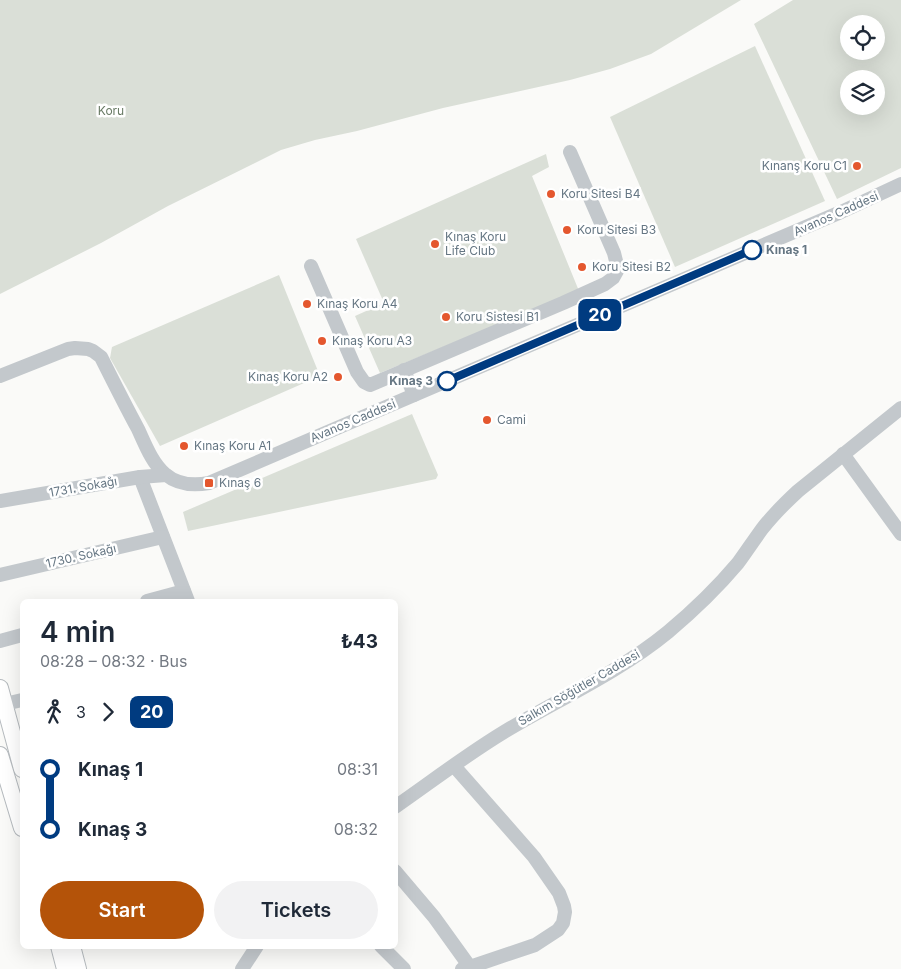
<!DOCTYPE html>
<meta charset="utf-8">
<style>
body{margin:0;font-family:Inter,sans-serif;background:#f2f2f3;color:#1f2937;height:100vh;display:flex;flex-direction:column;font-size:19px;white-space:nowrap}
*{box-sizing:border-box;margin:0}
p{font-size:16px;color:#747a83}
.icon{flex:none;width:28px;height:28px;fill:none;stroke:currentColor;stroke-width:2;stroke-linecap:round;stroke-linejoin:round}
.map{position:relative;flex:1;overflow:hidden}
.panel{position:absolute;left:20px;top:599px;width:378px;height:350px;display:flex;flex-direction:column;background:#fff;border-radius:8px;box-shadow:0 5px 20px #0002}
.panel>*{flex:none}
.badge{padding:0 10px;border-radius:8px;font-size:18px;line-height:32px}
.fabs{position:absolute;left:840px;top:15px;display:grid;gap:10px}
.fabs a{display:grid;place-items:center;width:45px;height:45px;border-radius:50%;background:#fff;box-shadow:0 5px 20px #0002;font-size:25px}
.map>.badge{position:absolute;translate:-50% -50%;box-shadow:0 0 0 2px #fff}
.legs{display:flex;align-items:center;gap:8px;height:55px;padding:0 20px;font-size:16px}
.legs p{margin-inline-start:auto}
.overview{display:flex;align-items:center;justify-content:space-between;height:85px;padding:0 20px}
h1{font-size:28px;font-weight:600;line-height:38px}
.cta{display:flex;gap:10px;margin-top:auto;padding:10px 20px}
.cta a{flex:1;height:58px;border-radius:30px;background:#b45309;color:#fff;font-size:20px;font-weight:600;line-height:58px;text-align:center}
.cta a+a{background:#f2f2f3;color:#1f2937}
ul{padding:0 20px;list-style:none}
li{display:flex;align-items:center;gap:18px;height:60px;font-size:19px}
li i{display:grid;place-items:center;width:8px;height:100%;margin:0 6px;background:currentColor}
li i::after{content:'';width:12px;height:12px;margin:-6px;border:4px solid;border-radius:50%;background:#fff}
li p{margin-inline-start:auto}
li:first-child i{background:linear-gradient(#0000 50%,currentColor 0)}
li:last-child i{background:linear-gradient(currentColor 50%,#0000 0)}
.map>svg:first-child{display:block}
.green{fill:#dadfd7;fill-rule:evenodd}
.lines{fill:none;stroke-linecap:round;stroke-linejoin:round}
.major-casing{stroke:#b5babe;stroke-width:18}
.minor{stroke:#c3c8cc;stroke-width:14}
.major{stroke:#fff;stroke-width:16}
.line-1-casing{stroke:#fff;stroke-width:11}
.line-1{stroke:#003b80;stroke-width:8}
.poi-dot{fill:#e4572e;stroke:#fff;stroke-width:2}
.stop-1-dot{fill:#fff;stroke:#003b80;stroke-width:2.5}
.labels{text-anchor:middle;stroke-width:5;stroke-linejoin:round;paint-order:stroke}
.park-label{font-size:12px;fill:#687a64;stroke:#fff}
.poi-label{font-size:12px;fill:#657683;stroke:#fff;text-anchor:start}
.street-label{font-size:12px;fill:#657683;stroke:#fff}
.stop-label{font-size:12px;font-weight:bold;fill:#657683;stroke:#fff;text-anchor:start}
</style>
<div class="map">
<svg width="901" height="969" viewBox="0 0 901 969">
<rect width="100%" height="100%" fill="#fafaf8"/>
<g class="green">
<polygon points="0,0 741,0 651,54 610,69 570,80 443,108 357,131 315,140 281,150 168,206 101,243 0,294"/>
<path d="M793,0H901V168L837,199L754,24ZM849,24H876V51H849ZM849,79H876V106H849Z"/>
<polygon points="755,46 825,201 675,267 610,117"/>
<polygon points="546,154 549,167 532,176 579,291 380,373 355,316 384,303 356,239"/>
<polygon points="279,275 320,376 160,446 110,358 112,347"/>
<polygon points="412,414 438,475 436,479 188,531 183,512"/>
</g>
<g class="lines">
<g class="major-casing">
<g id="major">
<polyline points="0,688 22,769"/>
<polyline points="0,755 22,828"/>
<polyline points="59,946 65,969"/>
<polyline points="72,946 78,969"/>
</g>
</g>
<g class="minor">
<polyline points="311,266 357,372 364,382 370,385 563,303 605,284 613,278 618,269 614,253 570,152"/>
<polyline points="404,370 414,395"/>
<path d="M0,376L68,349L75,348L88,349L93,351L101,357C113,381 125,405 138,429C145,444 152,463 165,474C178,485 193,486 209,483L752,250L841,212L901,184"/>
<polyline points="843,454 901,534"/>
<polyline points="140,477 188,601"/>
<polyline points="0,501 140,477 166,475"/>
<polyline points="0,575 163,537"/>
<polyline points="147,601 184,591"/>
<polyline points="0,641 22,635"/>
<polyline points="5,704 22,700"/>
<polyline points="454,766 534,857 559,893 564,906 565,912 563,923 558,930 535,945 470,967 462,969"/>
<path d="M395,807C431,782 466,755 504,732C559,699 618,673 668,632C693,611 717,588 738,563C746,552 754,540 762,529C773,515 785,503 798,491L901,408"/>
<polyline points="395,871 434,917 470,967"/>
<polyline points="381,946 404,969"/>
<polyline points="242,969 257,946"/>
</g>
<use href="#major" class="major"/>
</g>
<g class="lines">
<g class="line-1-casing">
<polyline id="line-1" points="447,381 752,250"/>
</g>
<use href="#line-1" class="line-1"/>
</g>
<g class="poi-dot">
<circle cx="857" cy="166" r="5"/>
<circle cx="551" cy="194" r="5"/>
<circle cx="567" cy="230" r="5"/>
<circle cx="435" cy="244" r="5"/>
<circle cx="582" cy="267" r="5"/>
<circle cx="307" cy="304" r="5"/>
<circle cx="446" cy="317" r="5"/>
<circle cx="322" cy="341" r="5"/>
<circle cx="338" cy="377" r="5"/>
<circle cx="487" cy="420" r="5"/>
<circle cx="184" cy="446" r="5"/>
<rect x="204" y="478" width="10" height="10" rx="2.5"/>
</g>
<g class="stop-1-dot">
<circle cx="752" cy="250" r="9"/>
<circle cx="447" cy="381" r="9"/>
</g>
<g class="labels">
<g class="park-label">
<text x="111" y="115">Koru</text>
</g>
<g class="poi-label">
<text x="847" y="170" text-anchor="end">Kınanş Koru C1</text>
<text x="561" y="198">Koru Sitesi B4</text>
<text x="577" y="234">Koru Sitesi B3</text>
<text x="445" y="241">Kınaş Koru<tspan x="445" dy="14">Life Club</tspan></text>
<text x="592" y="271">Koru Sitesi B2</text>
<text x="317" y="308">Kınaş Koru A4</text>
<text x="456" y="321">Koru Sistesi B1</text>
<text x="332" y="345">Kınaş Koru A3</text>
<text x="328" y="381" text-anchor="end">Kınaş Koru A2</text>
<text x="497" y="424">Cami</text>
<text x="194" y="450">Kınaş Koru A1</text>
<text x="219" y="487">Kınaş 6</text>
</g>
<g class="street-label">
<text transform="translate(836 214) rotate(-24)" y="4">Avanos Caddesi</text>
<text transform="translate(353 421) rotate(-23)" y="4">Avanos Caddesi</text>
<text transform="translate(83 487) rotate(-10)" y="4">1731. Sokağı</text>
<text transform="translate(81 556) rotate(-13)" y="4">1730. Sokağı</text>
<text transform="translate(579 688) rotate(-30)" y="4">Salkım Söğütler Caddesi</text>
</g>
<g class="stop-label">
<text x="766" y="254">Kınaş 1</text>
<text x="433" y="385" text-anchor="end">Kınaş 3</text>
</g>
</g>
</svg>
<div class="fabs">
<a><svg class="icon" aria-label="locate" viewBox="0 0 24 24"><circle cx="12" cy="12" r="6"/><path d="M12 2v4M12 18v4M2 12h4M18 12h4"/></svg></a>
<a><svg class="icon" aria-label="layers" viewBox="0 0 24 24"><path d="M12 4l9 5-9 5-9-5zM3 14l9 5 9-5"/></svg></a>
</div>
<b class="badge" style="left:600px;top:315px;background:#003b80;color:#fff">20</b>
<section class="panel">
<div class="overview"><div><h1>4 min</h1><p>08:28 – 08:32 · Bus</p></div><b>₺43</b></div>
<div class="legs"><svg class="icon" aria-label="walk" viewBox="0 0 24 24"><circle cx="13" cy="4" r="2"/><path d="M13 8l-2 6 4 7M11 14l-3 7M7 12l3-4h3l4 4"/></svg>3<svg class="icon" aria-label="forward" viewBox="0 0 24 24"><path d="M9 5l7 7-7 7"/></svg><b class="badge" style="background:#003b80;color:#fff">20</b></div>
<ul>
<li><i style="color:#003b80"></i><b>Kınaş 1</b><p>08:31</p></li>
<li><i style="color:#003b80"></i><b>Kınaş 3</b><p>08:32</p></li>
</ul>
<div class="cta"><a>Start</a><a>Tickets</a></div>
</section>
</div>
